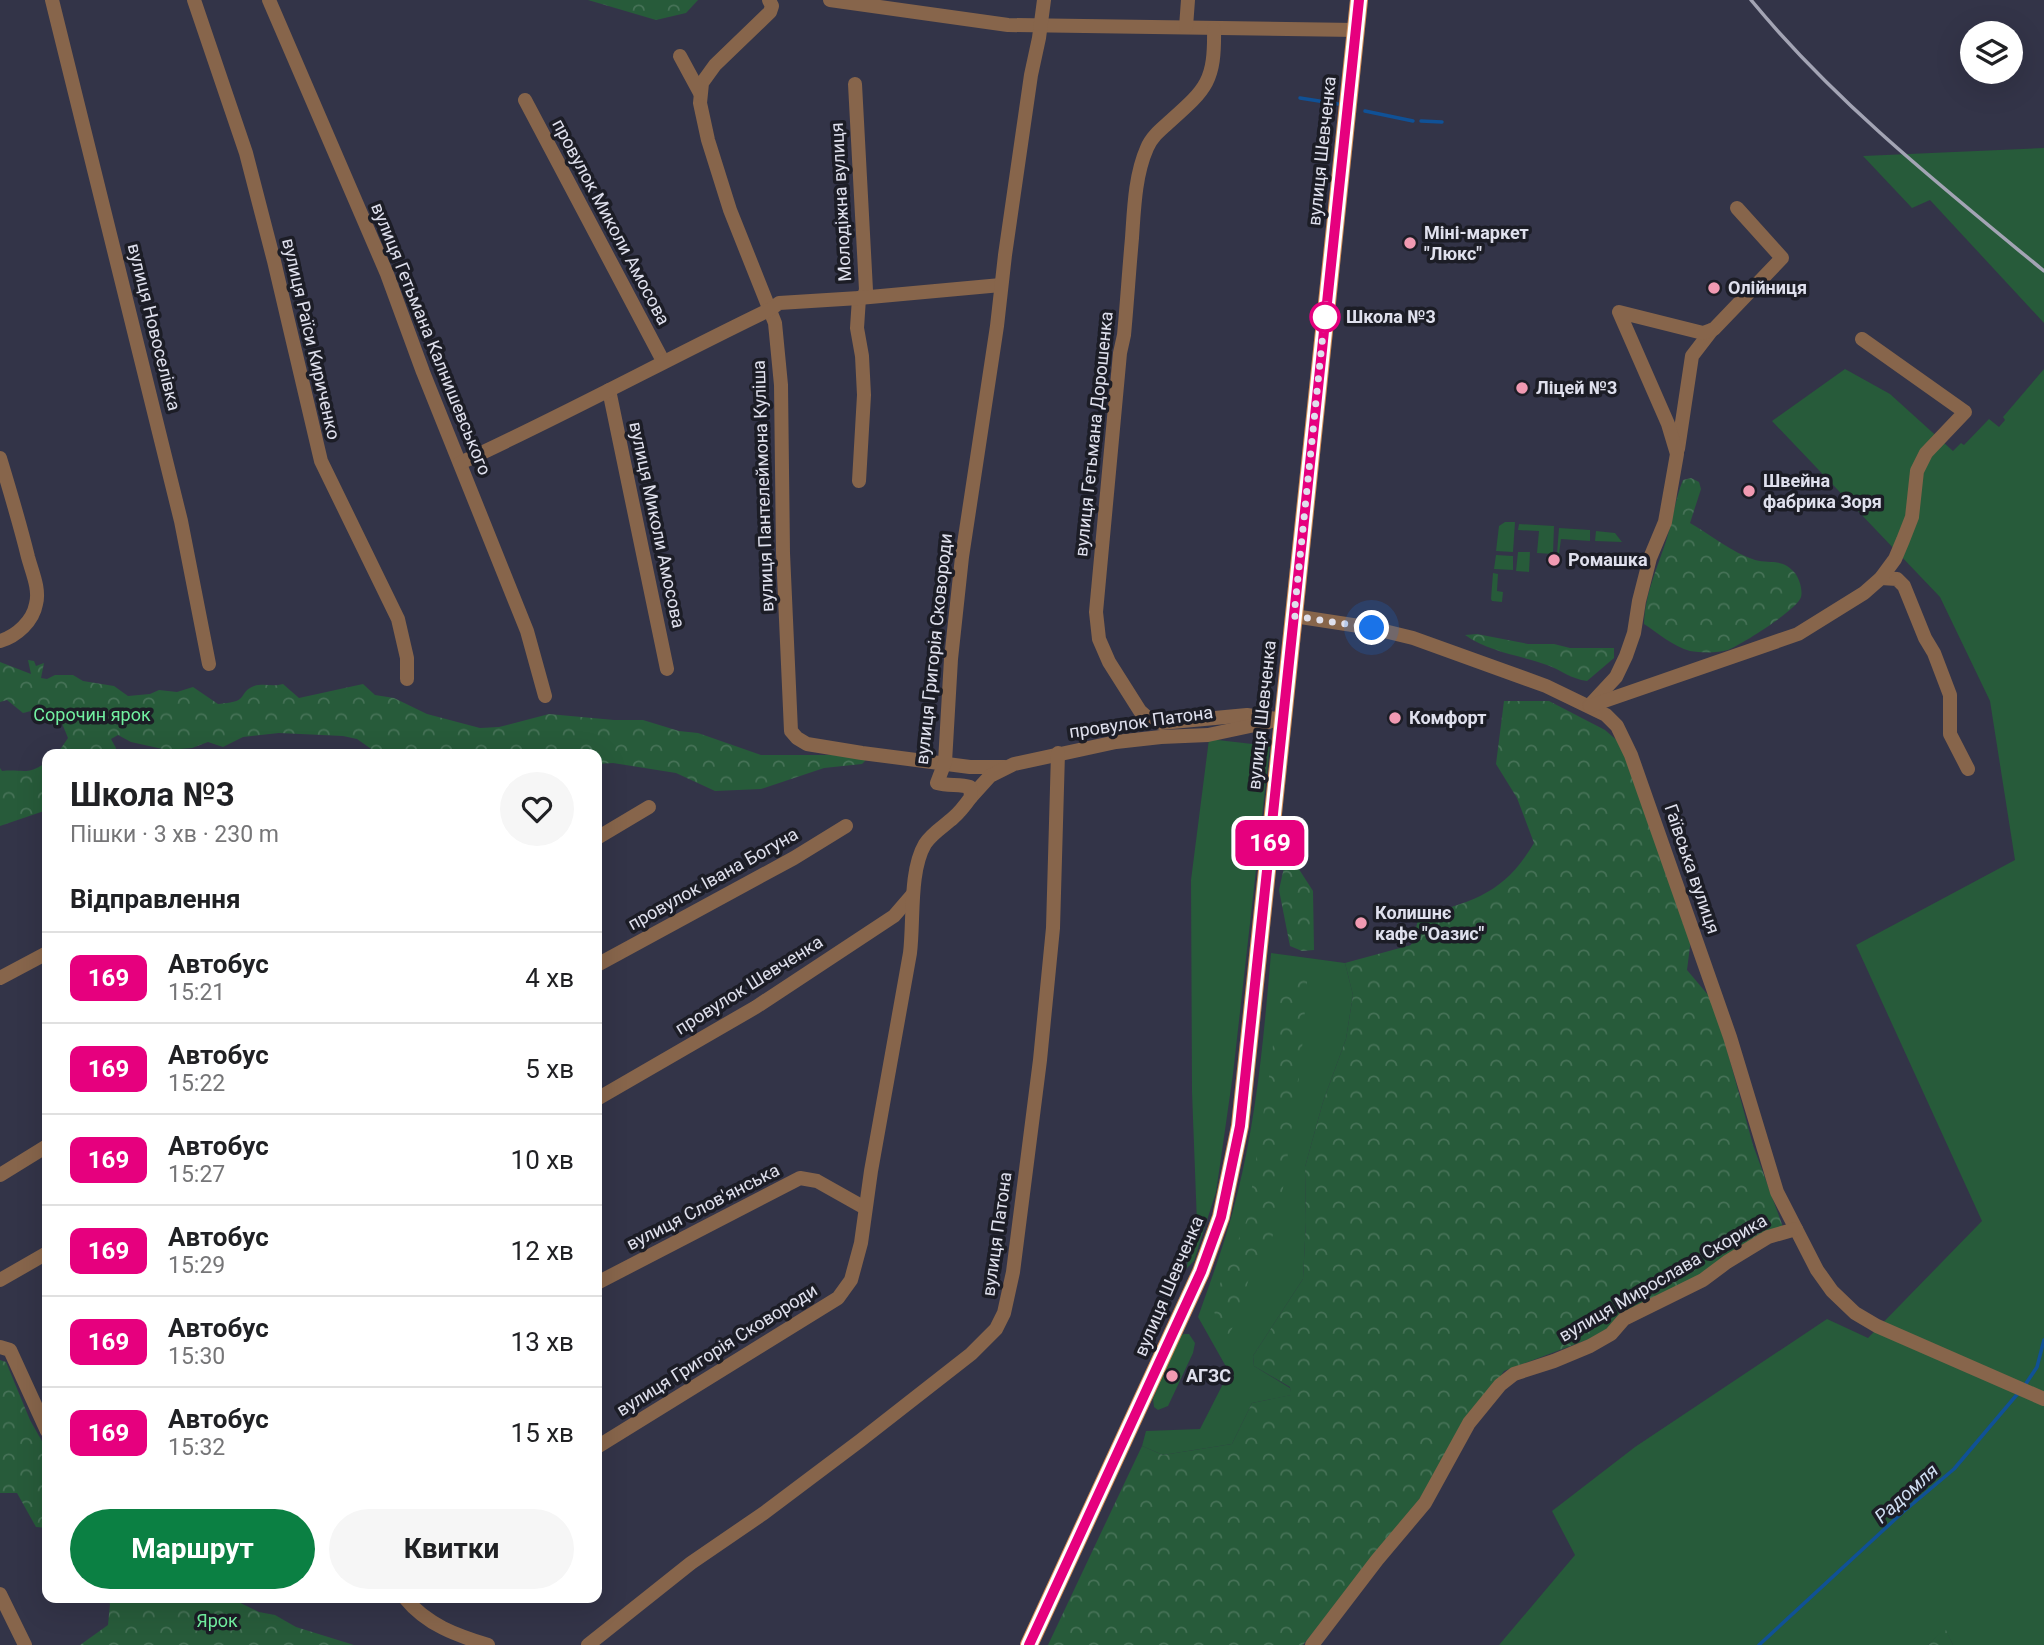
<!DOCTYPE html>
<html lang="uk">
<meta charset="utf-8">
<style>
body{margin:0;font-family:Roboto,sans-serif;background:#f6f6f6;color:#202124;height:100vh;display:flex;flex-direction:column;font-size:26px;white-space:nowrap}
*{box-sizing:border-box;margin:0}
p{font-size:23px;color:#757577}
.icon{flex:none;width:38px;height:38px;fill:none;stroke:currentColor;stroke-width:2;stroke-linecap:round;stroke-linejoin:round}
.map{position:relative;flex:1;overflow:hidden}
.sheet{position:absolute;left:42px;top:749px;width:560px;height:854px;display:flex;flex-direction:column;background:#fff;border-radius:14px;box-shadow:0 7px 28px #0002}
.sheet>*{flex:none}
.badge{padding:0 14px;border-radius:10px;font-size:24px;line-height:46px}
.fabs{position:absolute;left:1960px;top:21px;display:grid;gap:14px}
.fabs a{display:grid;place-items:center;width:63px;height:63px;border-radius:50%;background:#fff;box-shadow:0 7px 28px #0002;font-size:35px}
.you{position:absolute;width:35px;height:35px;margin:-18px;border:5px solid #fff;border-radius:50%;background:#1a73e8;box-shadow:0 0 0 10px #1a73e833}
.map>.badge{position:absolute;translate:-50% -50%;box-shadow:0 0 0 4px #fff}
h2{padding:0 28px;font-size:26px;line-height:63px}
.round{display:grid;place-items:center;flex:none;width:74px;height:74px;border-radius:37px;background:#f6f6f6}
.overview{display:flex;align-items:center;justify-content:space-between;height:119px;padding:0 28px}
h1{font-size:33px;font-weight:700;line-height:52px}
.action{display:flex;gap:14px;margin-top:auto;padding:14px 28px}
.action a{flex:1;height:80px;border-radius:42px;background:#0b8043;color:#fff;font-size:28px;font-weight:700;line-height:80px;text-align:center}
.action a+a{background:#f6f6f6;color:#202124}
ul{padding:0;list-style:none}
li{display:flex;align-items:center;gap:21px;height:91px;padding:0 28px;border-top:2px solid #e0e0e0}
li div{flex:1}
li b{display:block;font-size:26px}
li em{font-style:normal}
li .badge{min-width:77px;font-weight:700;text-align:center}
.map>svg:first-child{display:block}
.grass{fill:#275b3a}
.forest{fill:url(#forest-crowns)}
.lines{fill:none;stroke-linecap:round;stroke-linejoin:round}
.stream{stroke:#105196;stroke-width:3.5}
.street{stroke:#87654b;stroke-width:14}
.primary{stroke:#d59059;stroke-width:18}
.rail{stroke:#a3a4b4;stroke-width:3.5}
.line-casing{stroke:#fff;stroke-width:16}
.line{stroke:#e6007e;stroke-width:10}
.walk{stroke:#dfe0ed;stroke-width:7;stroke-dasharray:0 12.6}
.poi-dot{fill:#f19ab2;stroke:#1c1d26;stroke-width:2.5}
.stop-dot{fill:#fff;stroke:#e6007e;stroke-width:3.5}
.labels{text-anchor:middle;stroke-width:7;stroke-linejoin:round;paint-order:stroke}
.street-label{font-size:18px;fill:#dfe0ed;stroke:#1c1d26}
.poi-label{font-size:18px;font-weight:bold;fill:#dfe0ed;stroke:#1c1d26;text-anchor:start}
.stop-label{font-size:18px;font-weight:bold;fill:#dfe0ed;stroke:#1c1d26;text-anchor:start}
.park-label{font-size:18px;fill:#72f0a1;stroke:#1c1d26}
.water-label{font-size:19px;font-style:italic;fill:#cfdef2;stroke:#1c1d26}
</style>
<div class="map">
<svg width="2044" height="1645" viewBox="0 0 2044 1645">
<defs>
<pattern id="forest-crowns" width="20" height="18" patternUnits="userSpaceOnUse" patternTransform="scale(1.75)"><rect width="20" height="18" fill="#275b3a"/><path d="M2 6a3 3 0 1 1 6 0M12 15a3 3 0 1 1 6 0" fill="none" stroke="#467257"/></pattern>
</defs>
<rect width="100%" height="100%" fill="#333448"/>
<g class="grass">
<polygon points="2044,148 2044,323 1930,200 1912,208 1863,156"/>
<polygon points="1845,369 1890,394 1953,451 1961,443 1964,445 1989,419 1999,427 2005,420 2003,417 2044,369 2044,1645 1953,1645 1945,1629 1928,1645 1499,1645 1575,1555 1552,1511 1635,1447 1827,1319 1868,1338 1982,1221 1856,945 2015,860 1990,701 1940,597 1772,421"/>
<polygon points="1505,522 1515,522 1513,552 1496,551 1499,526"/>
<polygon points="1519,524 1554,526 1553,554 1537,553 1539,531 1518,530"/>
<polygon points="1559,528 1590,530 1590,541 1561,539 1559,554 1557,554"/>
<polygon points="1596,531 1615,533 1622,542 1595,541"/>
<polygon points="1518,552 1530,552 1529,572 1516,571"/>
<polygon points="1496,555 1513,556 1513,570 1494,569"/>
<polygon points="1493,573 1498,574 1497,591 1503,592 1502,602 1492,601 1491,599"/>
<polygon points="1209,739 1270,746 1233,1074 1220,1165 1216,1192 1194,1261 1186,1269 1197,1224 1192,1092 1191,880"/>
<path d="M1271,953L1345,963L1353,995L1346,1039L1323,1102L1305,1167L1306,1222L1303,1279L1253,1356L1254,1366L1290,1388L1292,1395L1252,1403L1232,1444L1163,1455L1142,1446L1146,1431L1200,1429L1229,1372L1198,1317C1212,1277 1227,1237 1237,1195C1257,1116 1264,1034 1271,953Z"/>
<polygon points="1184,1334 1189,1334 1195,1343 1193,1353 1168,1406 1158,1410 1154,1407 1153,1399 1179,1336"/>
</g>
<g class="forest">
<polygon points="588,0 698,0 686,13 656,20"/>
<path d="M1691,478L1699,482L1701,489L1690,523C1710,534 1732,553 1755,560C1769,564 1782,558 1794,572C1799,577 1803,590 1801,597C1797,610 1741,645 1728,650C1718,653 1701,653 1690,651C1674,647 1658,633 1644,624C1645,593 1658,567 1667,538C1673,519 1675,499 1683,480Z"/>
<path d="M1477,634L1528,644H1554L1570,648H1614V658L1587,681C1571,679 1561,670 1547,665C1519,655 1489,652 1465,635Z"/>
<path d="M28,660L34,661L36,666L44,663L41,678L47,679L55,675H73L83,681L114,686L128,696L150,694L159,690L177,692L193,687L218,704C225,703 236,703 241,698C245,693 246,689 254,686C264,683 273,687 283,684L299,698L363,684L375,695L394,698L427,714L480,728L499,727L549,714L614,720H643L679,731L698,733L761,755H833L866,760L862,764L824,768L761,789L715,791L676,773L613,763L597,764V754H399L395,750L377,753L357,739L343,736L279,733L243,737L223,747L208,742L192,748L167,750L131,742L118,735L111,739L116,748L114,754H57L68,738L61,721L38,717L35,710L23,713L7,700L0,702V662L31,674Z"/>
<path d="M1504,701H1549L1605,730L1620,743L1691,938L1687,970L1714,1002L1753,1145L1783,1227L1589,1339L1504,1371L1410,1513L1303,1645H1048L1142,1446L1163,1455L1232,1444L1252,1403L1291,1395L1290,1387L1254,1366L1253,1356L1303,1279L1306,1222L1305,1167L1323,1102L1346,1039L1353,995L1345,963L1411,945L1419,917C1474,900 1503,895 1534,843L1517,798L1496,764Z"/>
<path d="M47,762V810L0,826V768L2,771C25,769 26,776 47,762Z"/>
<polygon points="1293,860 1313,891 1314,950 1302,951 1290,946 1279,890 1285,863"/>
<polygon points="1308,969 1301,1063 1279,1216 1266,1256 1250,1275 1237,1319 1227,1338 1218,1330 1214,1310 1215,1296 1247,1219 1271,1064 1278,996 1285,976"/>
<polygon points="0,1360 6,1362 30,1420 47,1450 47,1528 36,1527 17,1493 0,1493"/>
<polygon points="106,1598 230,1598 259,1612 275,1615 296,1627 354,1645 80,1645 108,1625 110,1604"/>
<polygon points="1945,1628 1953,1645 1928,1645"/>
</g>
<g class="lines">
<g class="stream">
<polyline points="1300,98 1338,104"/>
<polyline points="1365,111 1413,121"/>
<polyline points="1421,121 1442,122"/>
<polyline points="2025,1385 2037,1367 2044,1340"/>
<polyline points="1759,1645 1903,1512 1954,1469 2020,1391"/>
</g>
<g class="street">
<polyline points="52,0 181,521 209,664"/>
<polyline points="194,0 246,153 274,261 321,461 398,619 407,658 407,679"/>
<polyline points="269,0 387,274 423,372 527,631 545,696"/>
<polyline points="769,0 772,6 770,12 715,65 702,83 700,103 708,140 730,210 775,323 781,385 783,553 791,731 797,738 807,744 862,753 970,767 1005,767"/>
<polyline points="830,0 1008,25 1356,30"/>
<polyline points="1186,27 1188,0"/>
<path d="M1214,29C1215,83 1206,89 1167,124C1159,131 1151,138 1147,148C1135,175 1134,209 1132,238C1129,271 1127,303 1124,335L1120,353L1096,612L1099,639L1109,662L1140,711L1149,719L1161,723L1247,715L1284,720"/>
<polyline points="680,56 700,93"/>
<polyline points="855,84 866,290 864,296 859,298 857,328 862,356 864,395 859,481"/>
<polyline points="525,100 663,361"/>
<polyline points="609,390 667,669"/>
<polyline points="1678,449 1692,356 1712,330"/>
<path d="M0,458C10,491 20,524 28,557C32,572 40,589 36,604C33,621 17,636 0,641"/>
<path d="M460,463C565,415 667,359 771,309L779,303L859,298L1001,285"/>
<polyline points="1881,578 1897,579 1904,586 1925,638 1934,653 1950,695 1950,734 1968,769"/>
<polyline points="1294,616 1372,628 1413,638 1546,686 1606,715 1617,726 1631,755 1730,1037 1777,1192 1817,1270 1832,1291 1855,1313 1877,1326 2044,1399"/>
<polyline points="1589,706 1616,677 1626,656 1634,633 1639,601 1650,558 1665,522 1677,454 1668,424 1619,312 1703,333 1714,329 1782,258 1737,208"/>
<polyline points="1590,706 1798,634 1864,593 1881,578 1895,559 1903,540 1912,517 1917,471 1926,453 1965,412 1862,339"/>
<polyline points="971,797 990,776 1014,764 1116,742 1161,737 1208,735 1269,722"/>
<polyline points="597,838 649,807"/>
<polyline points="597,965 794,858 846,826"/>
<polyline points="0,978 47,953"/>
<polyline points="597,1099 756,1007 894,916 913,894"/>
<polyline points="0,1175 47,1146"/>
<polyline points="0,1280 47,1253"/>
<polyline points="597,1283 800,1178 817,1181 865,1208"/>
<polyline points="0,1347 10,1350 47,1431"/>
<path d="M597,1447L838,1298L851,1280L861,1243L871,1171L910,953C914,921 909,871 925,844C931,834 944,826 953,818C960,812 966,804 971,797L970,787C960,784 948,786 937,783L945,762L951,659L962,557L997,326L1005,255L1031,75L1039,38L1044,0"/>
<polyline points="0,1594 25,1645"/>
<path d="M405,1598C427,1625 456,1635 488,1645"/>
<polyline points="588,1645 691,1563 764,1513 861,1440 971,1354 996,1329 1004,1313 1013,1272 1040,1060 1053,928 1058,753"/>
<polyline points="1312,1645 1377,1560 1425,1503 1469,1423 1500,1385 1514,1374 1554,1361 1590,1346 1611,1334 1624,1319 1703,1280 1727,1262 1768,1237 1796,1229"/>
</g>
<polyline class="primary" points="1029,1645 1201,1272 1221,1217 1240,1126 1359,0"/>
<path class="rail" d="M1751,0C1836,103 1942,187 2044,271"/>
</g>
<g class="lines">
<g class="line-casing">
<polyline id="line" points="1029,1645 1201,1272 1221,1217 1240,1126 1359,0"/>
</g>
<use href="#line" class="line"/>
<polyline class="walk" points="1325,317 1326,304 1294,616 1372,628"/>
</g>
<g class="poi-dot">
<circle cx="1410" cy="243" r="7"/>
<circle cx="1714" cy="288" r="7"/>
<circle cx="1522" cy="388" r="7"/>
<circle cx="1749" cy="491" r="7"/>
<circle cx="1554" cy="560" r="7"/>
<circle cx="1395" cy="718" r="7"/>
<circle cx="1361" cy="923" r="7"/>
<circle cx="1172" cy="1376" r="7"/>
</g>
<circle class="stop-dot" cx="1325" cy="317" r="14"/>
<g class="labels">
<g class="street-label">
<text transform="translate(1322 151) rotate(-84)" y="6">вулиця Шевченка</text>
<text transform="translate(841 202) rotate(-93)" y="6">Молодіжна вулиця</text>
<text transform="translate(611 222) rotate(62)" y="6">провулок Миколи Амосова</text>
<text transform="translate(154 327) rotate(76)" y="6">вулиця Новоселівка</text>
<text transform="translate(311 339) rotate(77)" y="6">вулиця Раїси Кириченко</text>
<text transform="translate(431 339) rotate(68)" y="6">вулиця Гетьмана Калнишевського</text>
<text transform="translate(1094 434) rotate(-84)" y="6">вулиця Гетьмана Дорошенка</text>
<text transform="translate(763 486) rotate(-92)" y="6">вулиця Пантелеймона Куліша</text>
<text transform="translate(657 525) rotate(78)" y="6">вулиця Миколи Амосова</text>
<text transform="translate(934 649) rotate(-84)" y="6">вулиця Григорія Сковороди</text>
<text transform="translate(1262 715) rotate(-84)" y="6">вулиця Шевченка</text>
<text transform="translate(1141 722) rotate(-8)" y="6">провулок Патона</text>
<text transform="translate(1692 869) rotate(71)" y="6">Гаївська вулиця</text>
<text transform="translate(713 879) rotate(-29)" y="6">провулок Івана Богуна</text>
<text transform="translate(749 985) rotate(-32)" y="6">провулок Шевченка</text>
<text transform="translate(703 1207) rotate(-27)" y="6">вулиця Слов'янська</text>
<text transform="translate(997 1234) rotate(-82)" y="6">вулиця Патона</text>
<text transform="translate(1663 1278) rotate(-30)" y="6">вулиця Мирослава Скорика</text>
<text transform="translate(1169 1286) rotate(-67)" y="6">вулиця Шевченка</text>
<text transform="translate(717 1350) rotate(-32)" y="6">вулиця Григорія Сковороди</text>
</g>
<g class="poi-label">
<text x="1424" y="239">Міні-маркет<tspan x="1424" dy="21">"Люкс"</tspan></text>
<text x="1728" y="294">Олійниця</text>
<text x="1536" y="394">Ліцей №3</text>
<text x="1763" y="487">Швейна<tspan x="1763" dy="21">фабрика Зоря</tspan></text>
<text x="1568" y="566">Ромашка</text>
<text x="1409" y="724">Комфорт</text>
<text x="1375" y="919">Колишнє<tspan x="1375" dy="21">кафе "Оазис"</tspan></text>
<text x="1186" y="1382">АГЗС</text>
</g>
<g class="stop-label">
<text x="1346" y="323">Школа №3</text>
</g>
<g class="park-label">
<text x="92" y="721">Сорочин ярок</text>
<text x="217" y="1627">Ярок</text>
</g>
<g class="water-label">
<text transform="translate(1906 1493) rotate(-42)" y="7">Радомля</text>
</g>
</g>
</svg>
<div class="fabs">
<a><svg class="icon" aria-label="layers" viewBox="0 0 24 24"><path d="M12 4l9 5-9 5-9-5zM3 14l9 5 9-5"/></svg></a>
</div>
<div class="you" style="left:1372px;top:628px"></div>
<b class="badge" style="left:1270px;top:843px;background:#e6007e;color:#fff">169</b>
<section class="sheet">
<div class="overview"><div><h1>Школа №3</h1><p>Пішки · 3 хв · 230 m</p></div><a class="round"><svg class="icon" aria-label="heart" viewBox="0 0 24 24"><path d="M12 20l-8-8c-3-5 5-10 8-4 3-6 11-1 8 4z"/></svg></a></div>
<h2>Відправлення</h2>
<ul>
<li><span class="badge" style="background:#e6007e;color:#fff">169</span><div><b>Автобус</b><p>15:21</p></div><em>4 хв</em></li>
<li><span class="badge" style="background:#e6007e;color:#fff">169</span><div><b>Автобус</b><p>15:22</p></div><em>5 хв</em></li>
<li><span class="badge" style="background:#e6007e;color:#fff">169</span><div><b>Автобус</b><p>15:27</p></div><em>10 хв</em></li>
<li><span class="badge" style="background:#e6007e;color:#fff">169</span><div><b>Автобус</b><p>15:29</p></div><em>12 хв</em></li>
<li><span class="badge" style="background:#e6007e;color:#fff">169</span><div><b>Автобус</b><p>15:30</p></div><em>13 хв</em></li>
<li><span class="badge" style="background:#e6007e;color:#fff">169</span><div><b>Автобус</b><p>15:32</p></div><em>15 хв</em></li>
</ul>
<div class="action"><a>Маршрут</a><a>Квитки</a></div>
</section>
</div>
